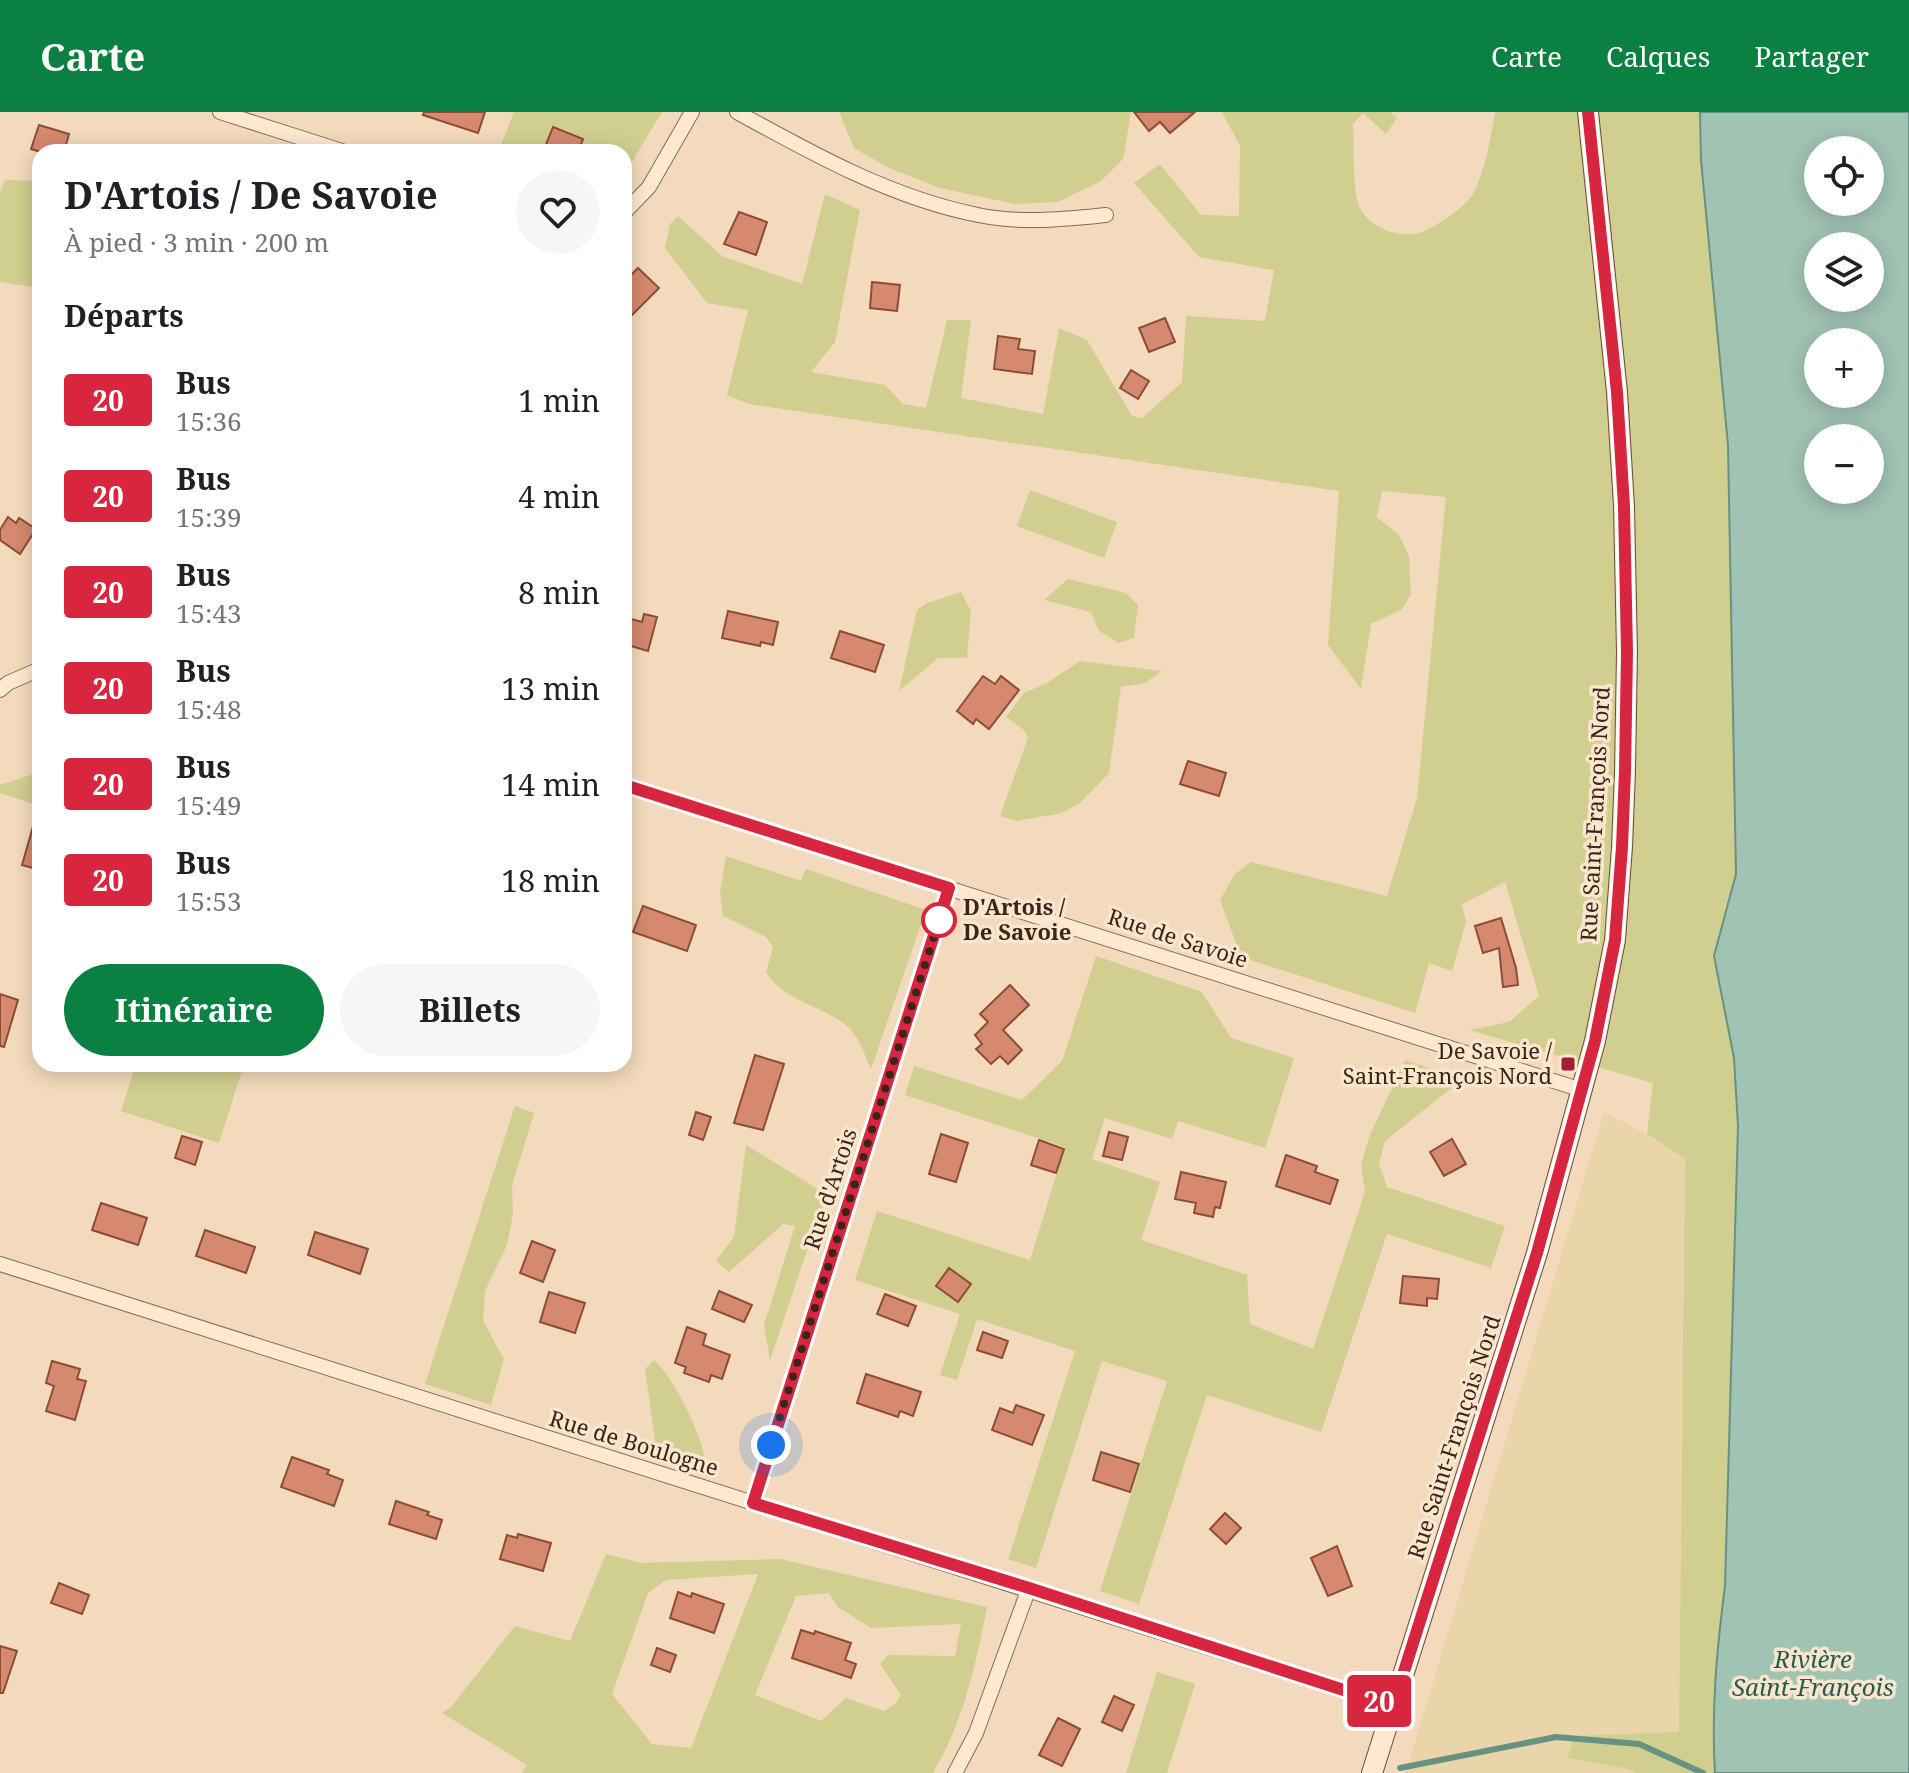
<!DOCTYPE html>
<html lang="fr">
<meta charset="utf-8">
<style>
body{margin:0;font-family:"Noto Serif",serif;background:#f6f6f6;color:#202124;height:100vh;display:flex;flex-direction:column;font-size:30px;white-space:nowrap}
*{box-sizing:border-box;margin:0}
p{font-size:26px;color:#757577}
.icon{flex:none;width:44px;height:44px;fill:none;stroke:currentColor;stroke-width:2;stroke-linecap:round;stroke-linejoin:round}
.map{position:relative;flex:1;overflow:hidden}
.panel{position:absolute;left:32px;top:32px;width:600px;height:928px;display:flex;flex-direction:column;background:#fff;border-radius:24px;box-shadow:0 4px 20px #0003}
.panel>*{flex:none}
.badge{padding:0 16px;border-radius:6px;font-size:28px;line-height:52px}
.buttons{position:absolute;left:1804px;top:24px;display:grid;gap:16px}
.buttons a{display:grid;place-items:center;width:80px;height:80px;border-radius:50%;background:#fff;box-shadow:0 4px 20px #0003;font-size:40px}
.you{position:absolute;width:40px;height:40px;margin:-20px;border:6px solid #fff;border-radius:50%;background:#1a73e8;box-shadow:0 0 0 12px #1a73e833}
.map>.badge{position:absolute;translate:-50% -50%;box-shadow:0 0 0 4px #fff}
h2{padding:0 32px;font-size:30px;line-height:72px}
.round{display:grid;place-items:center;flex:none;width:84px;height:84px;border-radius:42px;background:#f6f6f6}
.overview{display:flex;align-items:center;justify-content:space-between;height:136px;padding:0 32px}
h1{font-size:38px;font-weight:700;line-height:60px}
.action{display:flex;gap:16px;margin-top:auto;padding:16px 32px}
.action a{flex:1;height:92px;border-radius:48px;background:#0b8043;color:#fff;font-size:32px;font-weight:700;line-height:92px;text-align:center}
.action a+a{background:#f6f6f6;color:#202124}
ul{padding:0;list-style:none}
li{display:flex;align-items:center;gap:24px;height:96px;padding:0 32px}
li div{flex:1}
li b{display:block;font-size:30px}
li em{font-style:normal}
li .badge{min-width:88px;font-weight:700;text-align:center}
header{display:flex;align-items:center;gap:48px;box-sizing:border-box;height:112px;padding:0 40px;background:#0b8043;color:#fff}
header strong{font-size:38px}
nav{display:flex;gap:44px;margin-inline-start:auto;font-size:28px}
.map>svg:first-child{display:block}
.farmland{fill:#e9d5a9}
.green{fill:#d1cf8f;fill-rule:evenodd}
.water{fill:#a1c3b4;stroke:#679281;stroke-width:2;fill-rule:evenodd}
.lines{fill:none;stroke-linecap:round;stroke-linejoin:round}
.stream{stroke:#679281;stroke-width:6}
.building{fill:#d5896e;stroke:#8e4c37;stroke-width:2}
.street-casing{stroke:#8c6954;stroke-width:16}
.secondary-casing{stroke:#6e4a37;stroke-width:22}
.street{stroke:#fce9d0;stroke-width:14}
.secondary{stroke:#fce9d0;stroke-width:20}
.line-casing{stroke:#fff;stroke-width:18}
.line{stroke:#d7263d;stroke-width:12}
.walk{stroke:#3a251a;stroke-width:8;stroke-dasharray:0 14.4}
.stop-dot{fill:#fff;stroke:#d7263d;stroke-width:4}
.poi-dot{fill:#a21d32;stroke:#f9e6cd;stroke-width:3}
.labels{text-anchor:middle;stroke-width:7;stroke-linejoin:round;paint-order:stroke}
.street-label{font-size:22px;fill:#3a251a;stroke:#f9e6cd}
.stop-label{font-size:22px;font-weight:bold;fill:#3a251a;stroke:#f9e6cd;text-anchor:start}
.poi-label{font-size:22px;fill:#3a251a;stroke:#f9e6cd;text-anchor:end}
.water-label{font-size:24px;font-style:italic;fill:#285b50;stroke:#f9e6cd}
</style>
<header>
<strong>Carte</strong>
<nav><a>Carte</a><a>Calques</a><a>Partager</a></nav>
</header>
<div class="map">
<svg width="1909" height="1661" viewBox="0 0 1909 1661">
<rect width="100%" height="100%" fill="#f3dabc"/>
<polygon class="farmland" points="1604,1000 1646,1022 1685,1047 1679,1620 1629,1657 1636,1661 1406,1661"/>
<g class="green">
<polygon points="514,0 662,0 624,63 624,40 498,40"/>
<polygon points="839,0 1131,0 1123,47 1100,70 1057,90 1015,92 940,76 891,57 854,36"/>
<path d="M1222,0H1390L1397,6L1386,22L1363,1L1353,12C1354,31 1353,75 1358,91C1365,114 1397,127 1419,121C1433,117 1466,95 1473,82C1486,57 1490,28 1495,0H1700L1701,48L1728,333L1736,763L1714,844L1734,946L1738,1014L1725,1474C1717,1536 1711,1598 1715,1661H1636L1629,1657L1567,1646L1575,1624L1679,1620L1685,1047L1647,1022L1653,971L1469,918L1509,910L1539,884L1505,770L1462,792L1466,810L1452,859L1429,851L1415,901L1241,845L1220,788L1235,762L1251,750L1387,784L1417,686L1446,385L1382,379L1377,405L1399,423L1409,444L1411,483L1401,498L1371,512L1361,577L1328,533L1339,379L749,292L727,283L748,198L707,191L665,136L670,112L678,104L722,144L802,172L825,82L860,98L835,230L811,260L885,273L903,292L926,296L947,208H971L961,286L1043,302L1059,216L1087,228L1132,304L1142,306L1182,270L1186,204L1265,209L1274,158L1199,145L1134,71L1160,52L1201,103L1239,104L1240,34Z"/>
<polygon points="5,68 40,69 40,176 0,170 0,81"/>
<polygon points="1030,378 1117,410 1104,446 1017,414"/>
<polygon points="1068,467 1126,481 1138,493 1134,526 1118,531 1098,518 1091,500 1044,488"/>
<polygon points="961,480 971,499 967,546 938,546 899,579 917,498 927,491"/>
<polygon points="1080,549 1162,559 1145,571 1121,575 1109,661 1080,691 1062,701 1017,709 1000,704 1028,626 1024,618 1006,605 1024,581 1047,571"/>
<polygon points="40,660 40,694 0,681 0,673"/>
<path d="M726,744L801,769L806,757L926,798L871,957C865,945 861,928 850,917C827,894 785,891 766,860L773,835L766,825L723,804L720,780Z"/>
<polygon points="1096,844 1202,880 1231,926 1294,946 1265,1036 1178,1009 1172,1027 1105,1006 1092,1047 1160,1070 1141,1128 1247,1163 1250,1212 1313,1237 1365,1079 1361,1052 1370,1023 1405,948 1463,967 1385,1029 1379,1051 1387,1075 1505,1114 1491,1156 1387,1122 1321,1320 1207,1283 1139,1492 1100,1479 1167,1269 1102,1249 1036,1456 1008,1447 1075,1239 977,1207 957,1268 940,1263 960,1202 855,1168 877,1099 1030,1148 1065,1035 905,983 914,954 1022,988 1062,949"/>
<polygon points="136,952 244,952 219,1031 121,999"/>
<polygon points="515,994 534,1001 512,1074 513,1102 507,1133 485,1179 483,1209 504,1247 491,1293 425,1272"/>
<polygon points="746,1033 826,1082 770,1248 764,1213 795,1114 783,1112 729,1160 716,1149 734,1125"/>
<path d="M654,1248C676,1268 705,1329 707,1359L657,1342L645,1257Z"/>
<path d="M606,1442L642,1451L780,1447L987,1495C976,1552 963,1611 933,1661H522L527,1653L442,1601L451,1595L515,1514L570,1529ZM758,1462L691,1636L652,1632L612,1582L648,1481L666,1468ZM829,1481L838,1495L871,1516L961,1512L955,1544L888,1543L880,1552L901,1583L895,1592L884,1599L846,1586L821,1609L755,1583L796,1484Z"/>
<polygon points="1157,1560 1195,1572 1167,1661 1126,1661"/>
</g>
<path class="water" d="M1700,0H1909V1661H1715C1711,1598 1717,1536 1725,1474L1738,1014L1734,946L1714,844L1736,762L1728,333L1701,48ZM1818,38H1870V90H1818ZM1818,134H1870V186H1818ZM1818,230H1870V282H1818ZM1818,326H1870V378H1818Z"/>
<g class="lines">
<polyline class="stream" points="1400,1656 1556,1625 1639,1632 1703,1661"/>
</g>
<g class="building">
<polygon points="424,0 485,0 478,21 423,3"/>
<polygon points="1134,0 1195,0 1170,21 1160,10 1149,19"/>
<polygon points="39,13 69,22 64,40 41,40 31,37"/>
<polygon points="553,15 583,27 578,40 543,40"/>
<polygon points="739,100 767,110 756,143 724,132"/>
<polygon points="638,156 659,176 624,211 624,170"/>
<polygon points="872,170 900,173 897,199 870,196"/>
<polygon points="1165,206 1175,230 1149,240 1139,216"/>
<polygon points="998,224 1020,227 1018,237 1035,239 1032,262 994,257"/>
<polygon points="1131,258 1149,269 1138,287 1120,276"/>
<polygon points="8,405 16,411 19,406 36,417 20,442 0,428 0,418"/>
<polygon points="728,499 778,510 773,533 761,530 760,534 722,526"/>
<polygon points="644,502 657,505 648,539 624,532 624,505 642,510"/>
<polygon points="840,519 884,533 875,560 831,546"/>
<polygon points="983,564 995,572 1001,564 1019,578 989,617 976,607 973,612 957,599"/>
<polygon points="1188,649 1226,661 1219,684 1180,672"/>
<polygon points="36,704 40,705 40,758 22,753"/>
<polygon points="643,794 696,813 687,839 633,820"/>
<polygon points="1501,806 1516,856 1518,873 1503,875 1499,836 1483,841 1475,814"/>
<polygon points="1010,873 1029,893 1003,918 1022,938 1008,952 1000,944 991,952 976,937 982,932 975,923 988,910 980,902"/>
<polygon points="0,882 18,888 4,935 0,934"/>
<polygon points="755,943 784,952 763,1018 734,1011"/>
<polygon points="696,1000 711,1005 703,1028 689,1023"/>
<polygon points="1109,1020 1128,1025 1122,1048 1103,1044"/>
<polygon points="941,1022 968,1031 956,1070 929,1062"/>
<polygon points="182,1024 202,1030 195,1053 175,1046"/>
<polygon points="1452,1027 1466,1052 1444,1064 1430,1040"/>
<polygon points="1039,1028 1064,1037 1056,1061 1031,1053"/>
<polygon points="1286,1043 1317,1054 1315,1060 1338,1068 1330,1092 1276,1074"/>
<polygon points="1181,1060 1226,1070 1220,1096 1215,1095 1213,1105 1194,1101 1196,1091 1175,1087"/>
<polygon points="101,1091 147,1106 138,1133 92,1118"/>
<polygon points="205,1118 255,1135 246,1161 196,1144"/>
<polygon points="315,1120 368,1137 360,1162 308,1143"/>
<polygon points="532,1129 555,1138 543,1170 520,1161"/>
<polygon points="949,1156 971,1172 958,1190 936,1174"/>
<polygon points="1403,1164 1439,1167 1437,1187 1427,1186 1427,1194 1400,1191"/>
<polygon points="719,1179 752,1193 744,1210 712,1197"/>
<polygon points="549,1180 585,1191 575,1221 540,1210"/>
<polygon points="885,1182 916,1194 908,1214 877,1202"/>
<polygon points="687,1215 706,1222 703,1233 730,1243 722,1267 711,1263 709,1270 684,1261 686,1255 675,1251"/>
<polygon points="983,1220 1008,1229 1002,1246 977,1238"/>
<polygon points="52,1249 80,1257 77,1267 86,1269 75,1308 46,1299 54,1274 46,1271"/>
<polygon points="866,1262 921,1280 913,1304 900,1299 898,1305 857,1291"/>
<polygon points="1016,1293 1044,1303 1032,1333 992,1318 1000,1296 1013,1301"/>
<polygon points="1101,1340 1139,1352 1130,1380 1093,1368"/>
<polygon points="292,1345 329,1358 327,1362 343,1368 334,1394 281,1375"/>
<polygon points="396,1389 429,1400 427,1403 442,1408 436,1427 389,1412"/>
<polygon points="1225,1401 1241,1416 1226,1432 1210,1417"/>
<polygon points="518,1422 551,1431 543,1459 500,1447 507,1423 517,1426"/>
<polygon points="1337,1434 1352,1474 1328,1484 1311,1446"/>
<polygon points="59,1471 89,1483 82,1502 51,1491"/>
<polygon points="678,1480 691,1485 692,1481 724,1492 714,1521 670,1506"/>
<polygon points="801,1518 814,1522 815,1519 851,1531 845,1548 856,1552 851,1566 792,1546"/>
<polygon points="0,1534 17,1539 3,1581 0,1581"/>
<polygon points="657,1536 676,1543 670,1560 651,1553"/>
<polygon points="1114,1584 1134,1593 1122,1619 1102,1610"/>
<polygon points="1058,1606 1080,1617 1062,1654 1039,1643"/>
</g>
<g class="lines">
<g class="street-casing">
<g id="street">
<polyline points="220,0 345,40"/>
<path d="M737,0C813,42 892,86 978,103C1020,112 1064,107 1106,103"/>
<polyline points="624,101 649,75 692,0"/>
<polyline points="0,578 8,571 40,557"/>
<polyline points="624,673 1582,978"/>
<path d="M0,1152C464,1302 930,1444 1393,1594"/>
<polyline points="753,1391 949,776"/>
<polyline points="955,1661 976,1621 1029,1476"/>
</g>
</g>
<g class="secondary-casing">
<polyline id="secondary" points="1372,1661 1537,1141 1595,929 1615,828 1622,735 1625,659 1627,540 1624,394 1617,280 1588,0"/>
</g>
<use href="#street" class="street"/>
<use href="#secondary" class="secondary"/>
</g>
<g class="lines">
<g class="line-casing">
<polyline id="line" points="624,673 949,776 753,1391 1029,1476 1393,1594 1537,1141 1595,929 1615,828 1622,735 1625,659 1627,540 1624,394 1617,280 1588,0"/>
</g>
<use href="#line" class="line"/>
<polyline class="walk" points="771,1333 940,806 939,808"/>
</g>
<circle class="stop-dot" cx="939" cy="808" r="16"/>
<rect class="poi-dot" x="1560" y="944" width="16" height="16" rx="4"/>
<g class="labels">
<g class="street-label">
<text transform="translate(1595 702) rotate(-87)" y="8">Rue Saint-François Nord</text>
<text transform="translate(1178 826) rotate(18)" y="8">Rue de Savoie</text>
<text transform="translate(830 1077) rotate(-72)" y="8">Rue d'Artois</text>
<text transform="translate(1454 1325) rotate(-72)" y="8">Rue Saint-François Nord</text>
<text transform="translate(634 1331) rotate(17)" y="8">Rue de Boulogne</text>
</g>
<g class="stop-label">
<text x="963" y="803">D'Artois /<tspan x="963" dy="25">De Savoie</tspan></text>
</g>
<g class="poi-label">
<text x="1552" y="947">De Savoie /<tspan x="1552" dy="25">Saint-François Nord</tspan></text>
</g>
<g class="water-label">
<text x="1813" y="1556">Rivière<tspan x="1813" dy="28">Saint-François</tspan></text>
</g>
</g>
</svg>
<div class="buttons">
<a><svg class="icon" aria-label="locate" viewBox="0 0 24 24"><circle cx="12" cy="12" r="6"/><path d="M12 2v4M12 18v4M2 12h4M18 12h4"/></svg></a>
<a><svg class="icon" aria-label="layers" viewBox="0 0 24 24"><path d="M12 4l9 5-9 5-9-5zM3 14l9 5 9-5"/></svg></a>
<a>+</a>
<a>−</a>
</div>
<div class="you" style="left:771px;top:1333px"></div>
<b class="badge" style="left:1379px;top:1589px;background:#d7263d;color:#fff">20</b>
<section class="panel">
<div class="overview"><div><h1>D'Artois / De Savoie</h1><p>À pied · 3 min · 200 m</p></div><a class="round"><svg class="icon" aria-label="heart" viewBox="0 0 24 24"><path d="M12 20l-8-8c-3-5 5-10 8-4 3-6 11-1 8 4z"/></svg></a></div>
<h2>Départs</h2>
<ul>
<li><span class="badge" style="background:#d7263d;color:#fff">20</span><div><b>Bus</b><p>15:36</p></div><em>1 min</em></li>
<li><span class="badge" style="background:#d7263d;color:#fff">20</span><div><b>Bus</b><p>15:39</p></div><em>4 min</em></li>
<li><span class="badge" style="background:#d7263d;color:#fff">20</span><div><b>Bus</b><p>15:43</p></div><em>8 min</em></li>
<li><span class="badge" style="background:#d7263d;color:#fff">20</span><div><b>Bus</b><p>15:48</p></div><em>13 min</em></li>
<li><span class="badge" style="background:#d7263d;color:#fff">20</span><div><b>Bus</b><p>15:49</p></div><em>14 min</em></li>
<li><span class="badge" style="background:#d7263d;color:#fff">20</span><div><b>Bus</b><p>15:53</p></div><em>18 min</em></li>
</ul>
<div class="action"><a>Itinéraire</a><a>Billets</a></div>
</section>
</div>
